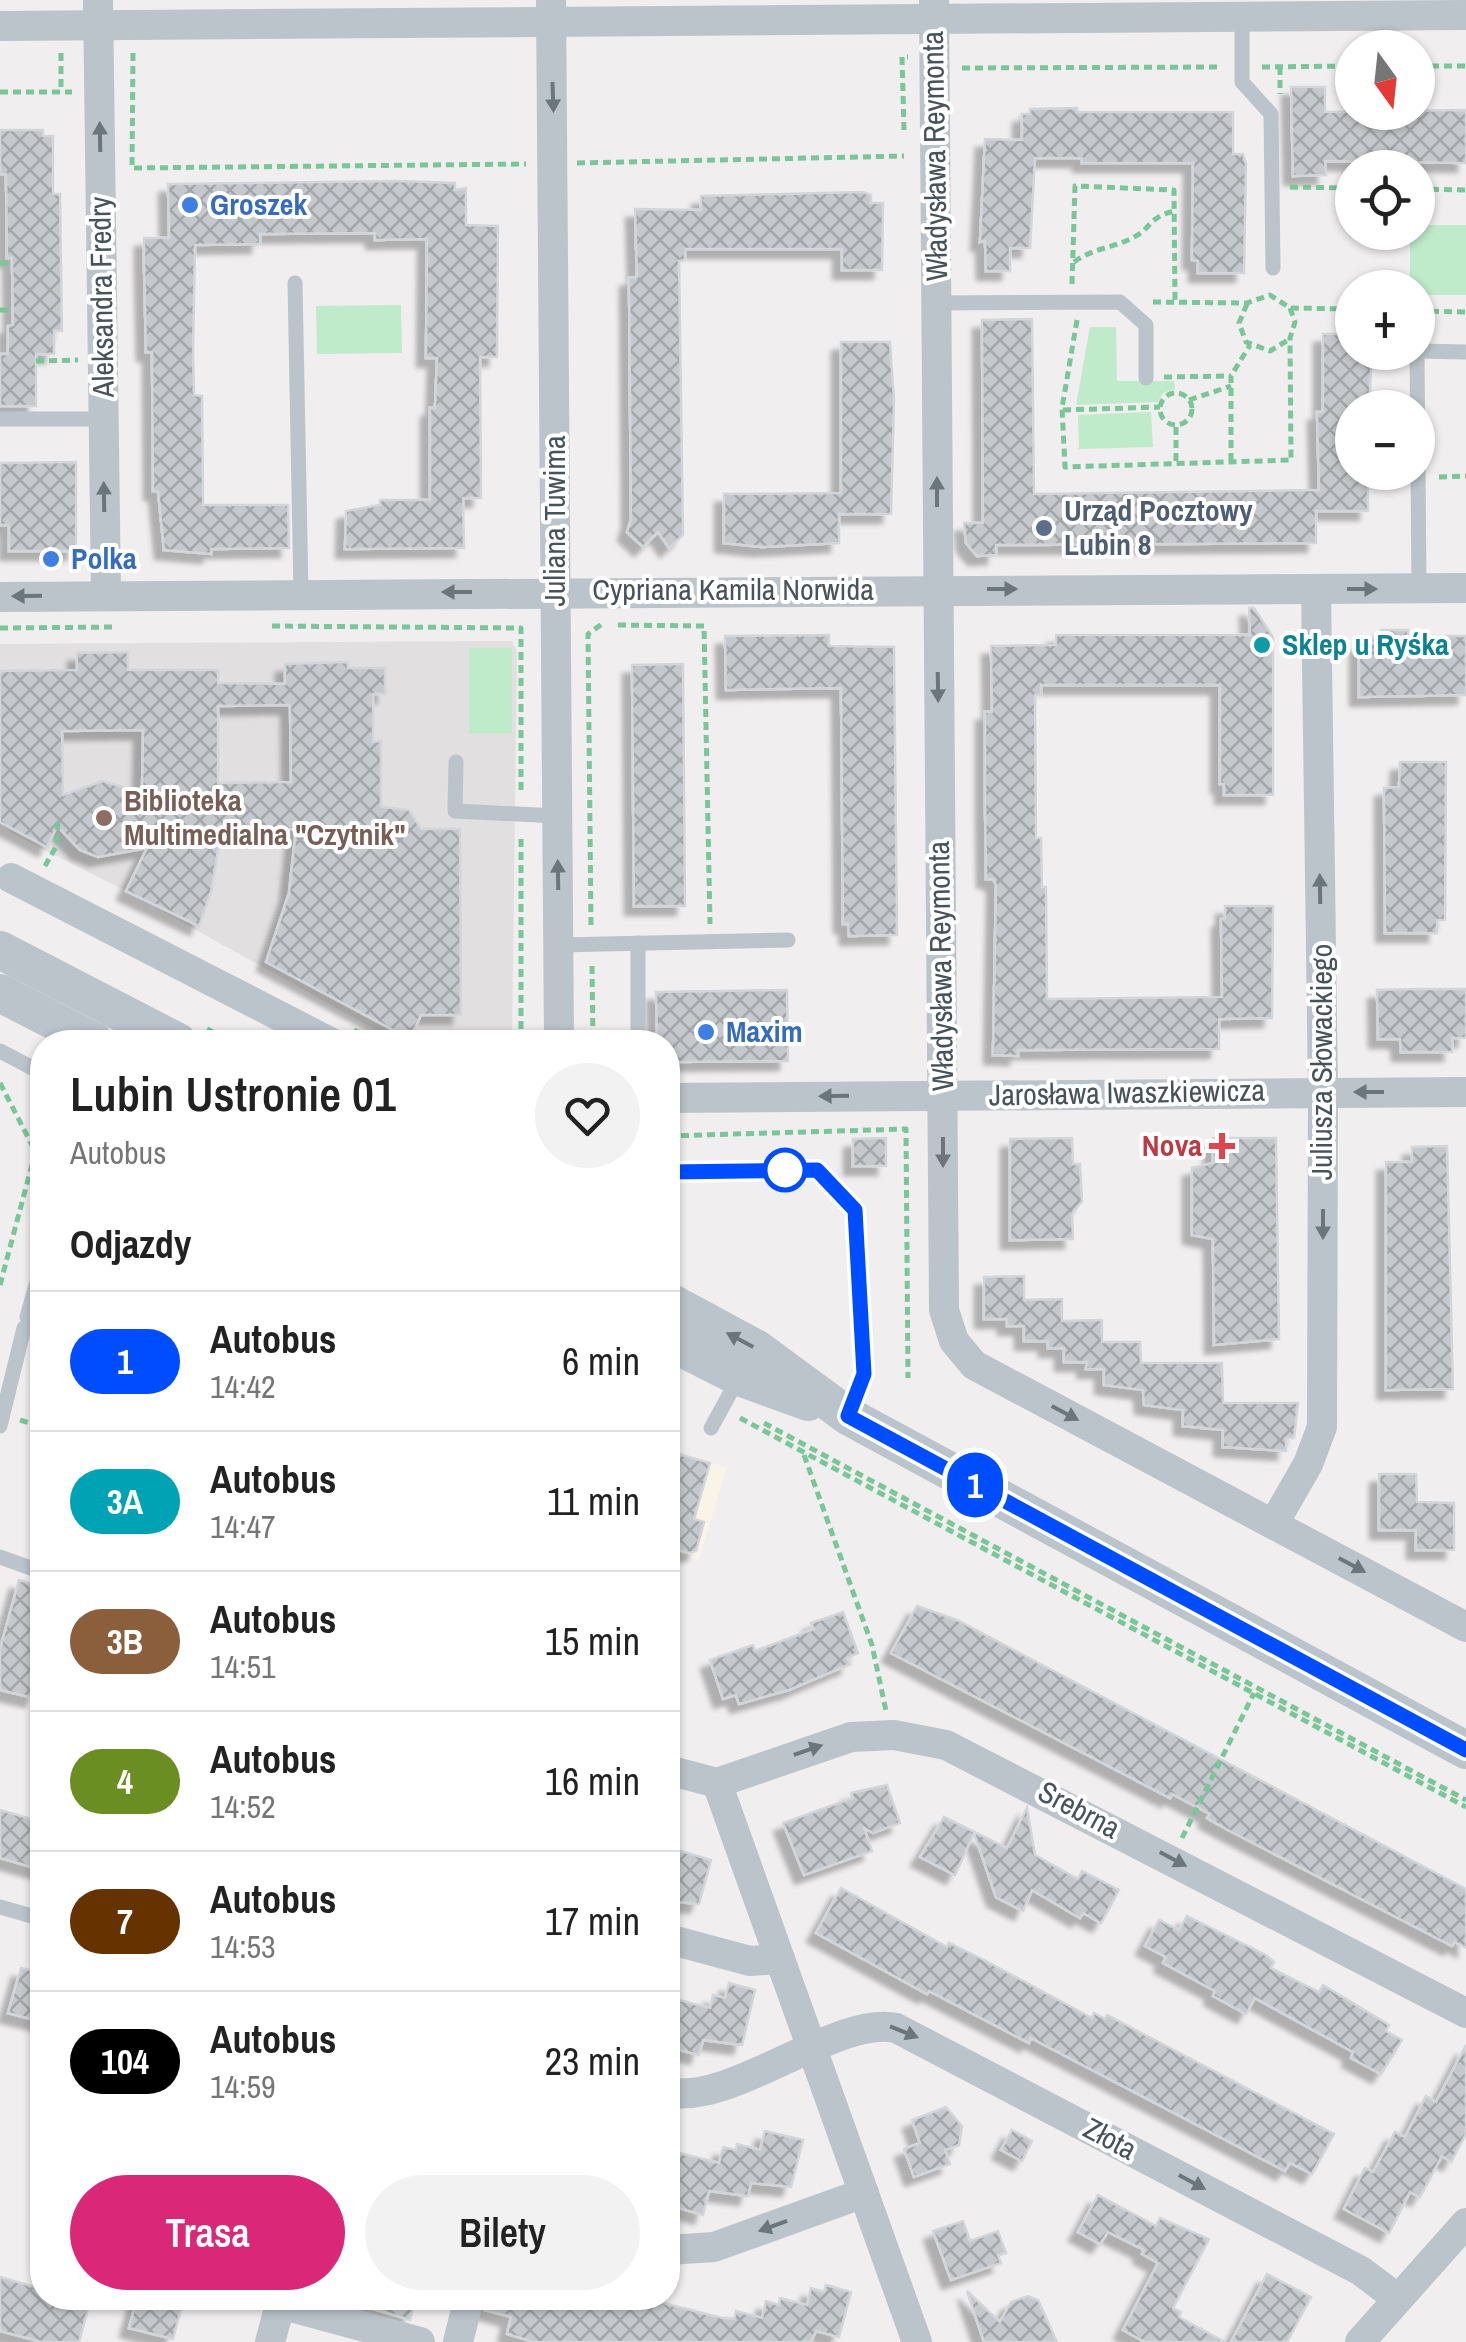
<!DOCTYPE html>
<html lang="pl">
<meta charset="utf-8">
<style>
body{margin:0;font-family:"Archivo Narrow",sans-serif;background:#f2f2f2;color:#222;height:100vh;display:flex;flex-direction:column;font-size:38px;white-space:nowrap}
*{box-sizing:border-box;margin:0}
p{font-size:32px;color:#767676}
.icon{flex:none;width:55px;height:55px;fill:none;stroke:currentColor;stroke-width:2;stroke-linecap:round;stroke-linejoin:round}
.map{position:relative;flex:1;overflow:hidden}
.panel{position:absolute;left:30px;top:1030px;width:650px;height:1280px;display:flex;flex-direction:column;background:#fff;border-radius:40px;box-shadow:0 2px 8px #0004}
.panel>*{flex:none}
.badge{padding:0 20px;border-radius:32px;font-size:35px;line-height:65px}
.needle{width:65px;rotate:165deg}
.buttons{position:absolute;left:1335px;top:30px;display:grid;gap:20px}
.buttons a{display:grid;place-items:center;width:100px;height:100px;border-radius:50%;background:#fff;box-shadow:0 2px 8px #0004;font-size:50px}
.map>.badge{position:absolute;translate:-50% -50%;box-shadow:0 0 0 5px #fff}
h2{padding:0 40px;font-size:38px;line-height:90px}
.round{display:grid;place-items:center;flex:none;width:105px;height:105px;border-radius:52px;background:#f2f2f2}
.summary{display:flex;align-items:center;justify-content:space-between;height:170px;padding:0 40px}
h1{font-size:48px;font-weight:600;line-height:75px}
.cta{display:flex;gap:20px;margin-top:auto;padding:20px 40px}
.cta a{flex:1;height:115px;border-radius:60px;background:#db2777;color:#fff;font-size:40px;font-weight:600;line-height:115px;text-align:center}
.cta a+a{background:#f2f2f2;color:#222}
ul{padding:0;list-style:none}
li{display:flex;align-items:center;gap:30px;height:140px;padding:0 40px;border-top:2px solid #e0e0e0}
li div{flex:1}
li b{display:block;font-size:38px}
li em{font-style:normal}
li .badge{min-width:110px;font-weight:700;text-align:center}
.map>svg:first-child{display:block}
.commercial{fill:#faf3e8}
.education{fill:#e1dfdf}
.green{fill:#bfebca}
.building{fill:url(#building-cross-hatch);stroke:#d2d5d9;stroke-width:2.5;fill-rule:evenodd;filter:url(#shadow)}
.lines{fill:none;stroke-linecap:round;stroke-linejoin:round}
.path{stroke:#79c697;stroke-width:5;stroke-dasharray:8 5;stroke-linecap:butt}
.service{stroke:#bac4ca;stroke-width:15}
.minor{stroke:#bac4ca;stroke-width:30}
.tertiary{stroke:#bac4ca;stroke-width:38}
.oneway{fill:#6a757c}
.line-casing{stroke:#fff;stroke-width:22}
.line{stroke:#004dff;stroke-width:15}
.shop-dot{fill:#3f7fe0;stroke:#fff;stroke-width:4}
.service-dot{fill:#5c6f8a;stroke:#fff;stroke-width:4}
.culture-dot{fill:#0f9aa8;stroke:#fff;stroke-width:4}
.education-dot{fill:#8d6e63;stroke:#fff;stroke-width:4}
.health-dot{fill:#e0444e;stroke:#fff;stroke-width:4}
.stop-dot{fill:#fff;stroke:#004dff;stroke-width:5}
.labels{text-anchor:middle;stroke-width:8;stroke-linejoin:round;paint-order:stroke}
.street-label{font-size:30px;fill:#47535a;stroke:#fff}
.shop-label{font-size:30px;font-weight:bold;fill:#366cbe;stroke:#fff;text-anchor:start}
.service-label{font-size:30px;font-weight:bold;fill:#4e5e75;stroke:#fff;text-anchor:start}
.culture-label{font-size:30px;font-weight:bold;fill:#0d838f;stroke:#fff;text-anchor:start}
.education-label{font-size:30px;font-weight:bold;fill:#785e54;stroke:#fff;text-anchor:start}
.health-label{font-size:30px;font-weight:bold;fill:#be3a42;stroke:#fff;text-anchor:end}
</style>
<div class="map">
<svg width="1466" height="2342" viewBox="0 0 1466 2342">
<defs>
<pattern id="building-cross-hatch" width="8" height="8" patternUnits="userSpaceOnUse" patternTransform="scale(2.5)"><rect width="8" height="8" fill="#c5c9cd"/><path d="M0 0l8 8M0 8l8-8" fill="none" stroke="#a2a6a9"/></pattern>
<filter id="shadow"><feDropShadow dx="-9" dy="9" stdDeviation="2.5" flood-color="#0004"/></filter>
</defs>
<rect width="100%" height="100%" fill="#f0eeee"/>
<polygon class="commercial" points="668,1451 727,1467 699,1560 668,1552"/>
<polygon class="education" points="512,641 517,652 512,1042 398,1042 126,891 13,834 0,823 0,644"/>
<g class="green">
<polygon points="1418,225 1466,225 1466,295 1418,295 1418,288 1410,287 1410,233 1418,232"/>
<polygon points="401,305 402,353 317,354 316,306"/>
<polygon points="1090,327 1116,327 1117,381 1174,381 1175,389 1163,393 1158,402 1076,405"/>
<polygon points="1151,412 1153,447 1079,449 1078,415"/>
<rect x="469" y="648" width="43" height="85"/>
</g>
<g class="building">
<polygon points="1291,87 1325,87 1325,112 1466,110 1466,163 1325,161 1326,175 1293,176"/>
<polygon points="1077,108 1077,112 1233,112 1233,154 1243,154 1246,164 1244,273 1198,273 1198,261 1192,260 1193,163 1082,163 1082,158 1035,158 1030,248 1010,248 1010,271 986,271 985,241 980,242 985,139 1022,140 1022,114 1030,114 1030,109"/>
<polygon points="0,130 43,130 43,136 53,136 53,194 60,194 62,331 54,331 54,354 36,354 36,406 0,406 0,354 8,354 8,326 13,325 12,258 7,258 6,174 0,174"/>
<polygon points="400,181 455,183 455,190 466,188 466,225 498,226 497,357 480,357 481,498 463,498 464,548 345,549 346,511 380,505 380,500 430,500 430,408 435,408 437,358 426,358 427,239 375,240 375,233 260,234 260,244 195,245 193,352 194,395 202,396 203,505 288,505 289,548 211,549 211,554 164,550 158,491 153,491 152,352 146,352 144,265 144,238 169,238 168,184"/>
<polygon points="863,192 871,195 871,203 883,203 882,270 842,270 842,249 685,249 685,260 679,261 683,535 669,548 658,532 643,547 627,532 631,519 629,278 637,277 635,209 701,210 701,196"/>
<polygon points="1032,319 1034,494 1319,490 1317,412 1323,412 1323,334 1352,334 1352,352 1372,352 1369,408 1352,408 1352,472 1368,472 1368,511 1316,511 1316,543 996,545 996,555 977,556 966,543 964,523 983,523 982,320"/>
<polygon points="841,342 890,342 894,400 891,514 839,514 839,543 762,547 724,543 724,494 841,493"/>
<polygon points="76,462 76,551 9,551 9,525 0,525 0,463"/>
<polygon points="1249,608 1254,608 1273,637 1273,795 1224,795 1224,784 1220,784 1220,685 1041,685 1041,695 1035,695 1036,838 1041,838 1042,887 1046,887 1047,999 1222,997 1221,919 1225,918 1225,906 1273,906 1272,1018 1219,1019 1219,1049 1018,1050 1018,1056 993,1055 996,885 993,879 986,879 985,804 985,712 992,712 991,646 1056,645 1056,635 1250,635"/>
<polygon points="1381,630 1408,630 1408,636 1466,636 1466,695 1359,697 1359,643 1381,643"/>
<polygon points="829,635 829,646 894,647 897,935 849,936 848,924 843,924 841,688 726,690 725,636"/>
<path d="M128,652V670H218V683L285,684V664L348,662V668H385V694H373V742L381,741V807L409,810L421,829H460L461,1015H421L410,1039L266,962L289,893L296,829L221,832L211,892L199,926L126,891L147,848L98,857L80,850L57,826L47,847L0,822V671L77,670V653ZM290,705L291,782L218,783V706ZM143,730L142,793L103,781L63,795L62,731Z"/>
<polygon points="683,664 685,906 634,906 632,665"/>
<polygon points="1400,762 1446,762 1445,920 1437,920 1437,933 1385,933 1384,788 1399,787"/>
<polygon points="1417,989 1466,989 1466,1038 1452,1038 1452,1052 1401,1052 1400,1039 1378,1039 1377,990"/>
<polygon points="787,990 788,1061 668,1062 668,1042 657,1042 656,992"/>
<polygon points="886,1138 886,1166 853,1166 853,1139"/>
<polygon points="1072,1138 1073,1164 1080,1164 1082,1201 1072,1214 1073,1239 1010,1240 1010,1139"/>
<polygon points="1213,1138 1276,1138 1279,1339 1214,1345 1213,1239 1192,1235 1192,1168 1213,1163"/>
<polygon points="1447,1146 1453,1389 1386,1390 1386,1162 1412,1162 1412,1147"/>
<polygon points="1024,1276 1024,1300 1062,1299 1062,1321 1102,1320 1102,1342 1140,1342 1141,1363 1222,1363 1223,1403 1298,1403 1294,1438 1286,1438 1286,1451 1223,1447 1223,1430 1183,1426 1183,1410 1144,1405 1143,1390 1104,1385 1104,1369 1086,1369 1087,1362 1064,1362 1064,1348 1048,1348 1048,1341 1024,1341 1024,1326 1007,1326 1007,1319 984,1319 984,1277"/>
<polygon points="668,1451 710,1463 694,1519 704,1522 696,1551 689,1553 668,1547"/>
<polygon points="1379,1474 1416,1474 1417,1502 1454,1503 1454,1550 1416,1550 1416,1530 1379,1530"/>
<polygon points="19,1580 42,1587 42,1666 34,1698 0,1690 0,1649"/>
<polygon points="917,1606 957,1620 1466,1889 1466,1948 1455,1942 1452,1946 1228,1830 1207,1818 1210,1814 1172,1794 1170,1798 891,1653"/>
<polygon points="843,1612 858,1653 847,1658 850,1664 789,1690 739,1704 736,1695 723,1699 710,1660 753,1645 755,1651 814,1629 811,1623"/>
<polygon points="887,1785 900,1823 873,1833 864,1828 872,1851 804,1875 783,1823 853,1798 851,1793"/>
<polygon points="1027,1808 1035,1855 1078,1879 1082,1871 1119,1890 1101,1923 1083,1913 1080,1918 1032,1890 1023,1911 996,1897 974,1833 955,1875 920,1857 944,1817 1007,1848"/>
<polygon points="0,1810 42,1822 42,1870 0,1858"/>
<polygon points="668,1847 711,1860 699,1904 668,1901"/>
<polygon points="841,1888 947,1947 949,1943 984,1960 1092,2018 1094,2013 1105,2019 1107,2015 1334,2134 1312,2174 1290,2163 1285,2171 1031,2038 1029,2043 929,1991 927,1994 816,1933"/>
<polygon points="1187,1916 1266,1955 1274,1962 1271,1968 1319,1992 1323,1985 1389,2025 1386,2031 1402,2040 1381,2074 1351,2058 1353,2052 1255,1998 1246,2014 1213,1996 1215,1991 1163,1963 1166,1957 1145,1946 1159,1920 1179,1930"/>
<polygon points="21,1968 42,1973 42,2022 8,2013"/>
<polygon points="729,1983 755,1990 742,2045 703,2040 699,2055 668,2047 668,1997 710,2008 713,1995 725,1998"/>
<polygon points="1466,2045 1466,2134 1451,2162 1442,2156 1420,2197 1410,2192 1389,2233 1344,2209 1365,2168 1373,2172 1395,2132 1405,2137 1426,2096 1436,2102"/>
<polygon points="946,2107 962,2126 959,2145 945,2150 950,2164 914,2177 904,2149 920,2143 912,2120"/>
<polygon points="1012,2130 1032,2141 1022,2161 1001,2150"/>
<polygon points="765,2131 803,2140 791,2187 751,2183 748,2196 709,2191 703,2215 668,2205 668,2150 719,2163 723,2147 736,2150 737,2144 760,2150"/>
<polygon points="1098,2195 1156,2226 1160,2218 1209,2239 1173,2308 1181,2312 1179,2317 1225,2342 1145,2342 1123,2330 1158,2263 1142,2254 1144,2250 1108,2232 1100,2244 1078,2232"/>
<polygon points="963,2221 970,2241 998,2231 1006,2253 998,2255 1001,2263 951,2280 933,2231"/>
<polygon points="1267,2274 1311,2297 1287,2342 1231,2342"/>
<polygon points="0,2277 42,2289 42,2298 90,2302 79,2342 42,2342 0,2331"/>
<polygon points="826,2285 851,2292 839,2337 816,2331 811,2342 534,2342 507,2334 511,2317 485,2310 487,2298 644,2298 722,2318 734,2319 736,2311 762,2318 766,2301 779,2305 780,2298 807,2305 811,2288 824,2292"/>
<polygon points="967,2291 1000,2322 1011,2302 1028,2296 1038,2300 1057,2342 984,2342"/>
<polygon points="137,2298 184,2298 173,2339 129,2328"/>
<polygon points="337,2298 415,2298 410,2320"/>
</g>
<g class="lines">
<g class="path">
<polyline points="61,53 61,92"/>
<polyline points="133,53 132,168 526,164"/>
<polyline points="1418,66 1466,66"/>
<polyline points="1262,67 1352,66"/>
<polyline points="1280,67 1280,94"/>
<polyline points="962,68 1221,67"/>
<polyline points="0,92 72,92"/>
<polyline points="904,130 902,57 908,57"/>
<polyline points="577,163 904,156"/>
<polyline points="1290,187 1352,188"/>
<polyline points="1418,189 1466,190"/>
<path d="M1074,262C1093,248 1114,248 1134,237C1152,228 1147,218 1174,211"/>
<polyline points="0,263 12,263"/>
<polyline points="1072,284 1075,186 1174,190 1175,302"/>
<polyline points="1153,302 1247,303 1270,295 1290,308 1352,309"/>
<polyline points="1247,304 1239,323 1246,342 1270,351 1288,340"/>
<polyline points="0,310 13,310"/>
<polyline points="1418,311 1466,312"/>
<polyline points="1077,320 1062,408 1065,467 1291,460 1290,338 1295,322 1290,308"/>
<polyline points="36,361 78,360"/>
<polyline points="1164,377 1231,376"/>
<circle cx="1176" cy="409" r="16"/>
<polyline points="1189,400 1231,386"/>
<polyline points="1063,410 1160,407"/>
<polyline points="1176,461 1176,424"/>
<polyline points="1231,461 1231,376 1250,345"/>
<polyline points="1439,477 1466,476"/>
<polyline points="618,625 704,626 710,924"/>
<polyline points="272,626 521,628 521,793"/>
<polyline points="0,628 117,627"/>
<polyline points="45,866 57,845 58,818"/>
<polyline points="591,925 588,634 602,624"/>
<polyline points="592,966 593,1042"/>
<polyline points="207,1029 233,1042"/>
<polyline points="354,1030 378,1042"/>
<polyline points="521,1042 521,834"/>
<polyline points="0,1083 33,1147"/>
<polyline points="668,1136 906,1129 908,1378"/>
<polyline points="0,1285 42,1127"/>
<polyline points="740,1418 1466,1807"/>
<polyline points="20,1420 42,1427"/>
<polyline points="764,1423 1466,1800"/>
<polyline points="35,1424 42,1398"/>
<polyline points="804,1455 872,1645 886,1711"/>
<polyline points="1182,1838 1254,1693"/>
</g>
<g class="service">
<polyline points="1242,17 1242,82 1271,114 1273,268"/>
<polyline points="295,283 301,593"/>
<polyline points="937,303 1120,302 1146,325 1146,378"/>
<polyline points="1418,351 1466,352"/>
<polyline points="1417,352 1419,589"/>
<polyline points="0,419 103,419"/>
<polyline points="456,762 455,811 557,816"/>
<polyline points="559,945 788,940"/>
<polyline points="638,1042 638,943"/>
<polyline points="0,1051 42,1073"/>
<polyline points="668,1172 817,1170 855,1210 864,1374 848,1416"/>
<polyline points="27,1317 42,1264"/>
<polyline points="0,1426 24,1328"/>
<polyline points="711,1428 739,1377"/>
<polyline points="0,1557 42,1572"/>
<polyline points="0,1907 42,1919"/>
</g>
<g class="minor">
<polyline points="98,0 106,594"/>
<polyline points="551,0 559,1042"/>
<polyline points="934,0 944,1310 954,1341 974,1365 1466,1627"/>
<polyline points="0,26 1466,15"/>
<polyline points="0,597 1466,588"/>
<polyline points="11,878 330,1042"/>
<polyline points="668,1098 1466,1092"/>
<polyline points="1274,1523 1308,1464 1322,1427 1323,1092 1316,589"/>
<polyline points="668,1770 717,1783 851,1737 894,1735 946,1745 1466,2013"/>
<polyline points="717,1783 917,2342"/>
<polyline points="668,1939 750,1961 780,1959"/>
<path d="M668,2092C732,2106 836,2015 896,2028L1361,2271L1398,2299"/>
<polyline points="668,2250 714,2247 864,2193"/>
<polyline points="280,2304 420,2342"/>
<polyline points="270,2342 282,2298"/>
<polyline points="458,2342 469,2298"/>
<polyline points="1360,2342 1466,2223"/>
</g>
<g class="tertiary">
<polyline points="0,950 178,1042"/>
<polyline points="0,993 95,1042"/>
<polyline points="668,1301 757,1349 848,1416 1466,1750"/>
<polyline points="668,1341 739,1377 808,1402"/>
</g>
</g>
<defs><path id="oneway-solid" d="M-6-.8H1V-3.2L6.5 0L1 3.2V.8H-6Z" transform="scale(2.5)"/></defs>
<g class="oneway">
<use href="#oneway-solid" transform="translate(553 97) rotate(88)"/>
<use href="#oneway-solid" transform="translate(100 137) rotate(-91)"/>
<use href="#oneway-solid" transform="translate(937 492) rotate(-90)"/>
<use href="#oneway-solid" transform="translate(104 497) rotate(-91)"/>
<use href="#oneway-solid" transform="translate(1002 589)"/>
<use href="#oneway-solid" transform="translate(1362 589)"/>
<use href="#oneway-solid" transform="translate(457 592) rotate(180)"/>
<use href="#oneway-solid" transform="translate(27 596) rotate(179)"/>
<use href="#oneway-solid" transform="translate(938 687) rotate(89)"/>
<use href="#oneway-solid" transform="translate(558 875) rotate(-91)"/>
<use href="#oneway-solid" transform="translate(1320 889) rotate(-91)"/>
<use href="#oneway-solid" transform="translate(1369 1092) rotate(-180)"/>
<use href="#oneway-solid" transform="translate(834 1096) rotate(179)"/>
<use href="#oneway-solid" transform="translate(943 1152) rotate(90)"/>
<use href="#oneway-solid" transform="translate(1323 1224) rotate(90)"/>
<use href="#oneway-solid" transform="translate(740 1340) rotate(-152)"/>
<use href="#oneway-solid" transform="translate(1065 1413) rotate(28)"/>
<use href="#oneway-solid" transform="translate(1352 1565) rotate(28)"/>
<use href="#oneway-solid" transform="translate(808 1750) rotate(-19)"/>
<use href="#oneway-solid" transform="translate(1173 1859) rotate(28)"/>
<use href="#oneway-solid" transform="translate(904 2032) rotate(22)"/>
<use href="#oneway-solid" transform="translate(1192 2182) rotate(28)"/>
<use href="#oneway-solid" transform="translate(773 2226) rotate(160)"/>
</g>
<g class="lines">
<g class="line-casing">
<polyline id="line" points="668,1172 817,1170 855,1210 864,1374 848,1416 1466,1750"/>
</g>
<use href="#line" class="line"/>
</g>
<g class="shop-dot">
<circle cx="190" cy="205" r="10"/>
<circle cx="51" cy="559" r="10"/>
<circle cx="706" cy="1032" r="10"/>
</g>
<circle class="service-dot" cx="1044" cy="528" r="10"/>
<circle class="culture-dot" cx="1262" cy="645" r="10"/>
<circle class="education-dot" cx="104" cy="818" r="10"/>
<path class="health-dot" d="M1217 1131h10v10h10v10h-10v10h-10v-10h-10v-10h10z"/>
<circle class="stop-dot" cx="785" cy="1170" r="20"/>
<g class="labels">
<g class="street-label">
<text transform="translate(935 156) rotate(-91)" y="10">Władysława Reymonta</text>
<text transform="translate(102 297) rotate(-91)" y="10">Aleksandra Fredry</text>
<text transform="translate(555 521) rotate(-90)" y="10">Juliana Tuwima</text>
<text x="733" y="600">Cypriana Kamila Norwida</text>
<text transform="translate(941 966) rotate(-91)" y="10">Władysława Reymonta</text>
<text transform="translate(1322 1062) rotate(-90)" y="10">Juliusza Słowackiego</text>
<text transform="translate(1127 1093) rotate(-1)" y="10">Jarosława Iwaszkiewicza</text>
<text transform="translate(1079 1810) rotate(28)" y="10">Srebrna</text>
<text transform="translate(1110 2139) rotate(28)" y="10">Złota</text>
</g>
<g class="shop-label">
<text x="210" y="215">Groszek</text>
<text x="71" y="569">Polka</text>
<text x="726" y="1042">Maxim</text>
</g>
<g class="service-label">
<text x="1064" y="521">Urząd Pocztowy<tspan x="1064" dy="34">Lubin 8</tspan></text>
</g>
<g class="culture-label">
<text x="1282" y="655">Sklep u Ryśka</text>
</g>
<g class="education-label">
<text x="124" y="811">Biblioteka<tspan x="124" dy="34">Multimedialna "Czytnik"</tspan></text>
</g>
<g class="health-label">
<text x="1202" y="1156">Nova</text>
</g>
</g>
</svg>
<div class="buttons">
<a><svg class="needle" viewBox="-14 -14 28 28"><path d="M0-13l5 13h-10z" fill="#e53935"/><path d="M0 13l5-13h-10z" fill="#767676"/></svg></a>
<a><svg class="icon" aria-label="locate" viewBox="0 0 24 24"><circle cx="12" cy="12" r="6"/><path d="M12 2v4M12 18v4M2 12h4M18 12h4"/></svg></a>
<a>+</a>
<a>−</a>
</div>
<b class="badge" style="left:975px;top:1485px;background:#004dff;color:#fff">1</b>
<section class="panel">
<div class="summary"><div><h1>Lubin Ustronie 01</h1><p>Autobus</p></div><a class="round"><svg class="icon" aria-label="heart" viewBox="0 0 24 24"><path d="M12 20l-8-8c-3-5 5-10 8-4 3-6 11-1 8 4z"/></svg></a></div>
<h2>Odjazdy</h2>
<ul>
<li><span class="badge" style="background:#004dff;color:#fff">1</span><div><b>Autobus</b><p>14:42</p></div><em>6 min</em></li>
<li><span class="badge" style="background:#00a3b4;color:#fff">3A</span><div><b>Autobus</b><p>14:47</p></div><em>11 min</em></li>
<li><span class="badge" style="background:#8b5e3c;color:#fff">3B</span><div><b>Autobus</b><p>14:51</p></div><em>15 min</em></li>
<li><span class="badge" style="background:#6b8e23;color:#fff">4</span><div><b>Autobus</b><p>14:52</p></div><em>16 min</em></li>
<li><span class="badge" style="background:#630;color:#fff">7</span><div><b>Autobus</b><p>14:53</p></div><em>17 min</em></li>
<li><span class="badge" style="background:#000;color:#fff">104</span><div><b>Autobus</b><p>14:59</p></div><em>23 min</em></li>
</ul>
<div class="cta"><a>Trasa</a><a>Bilety</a></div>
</section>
</div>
